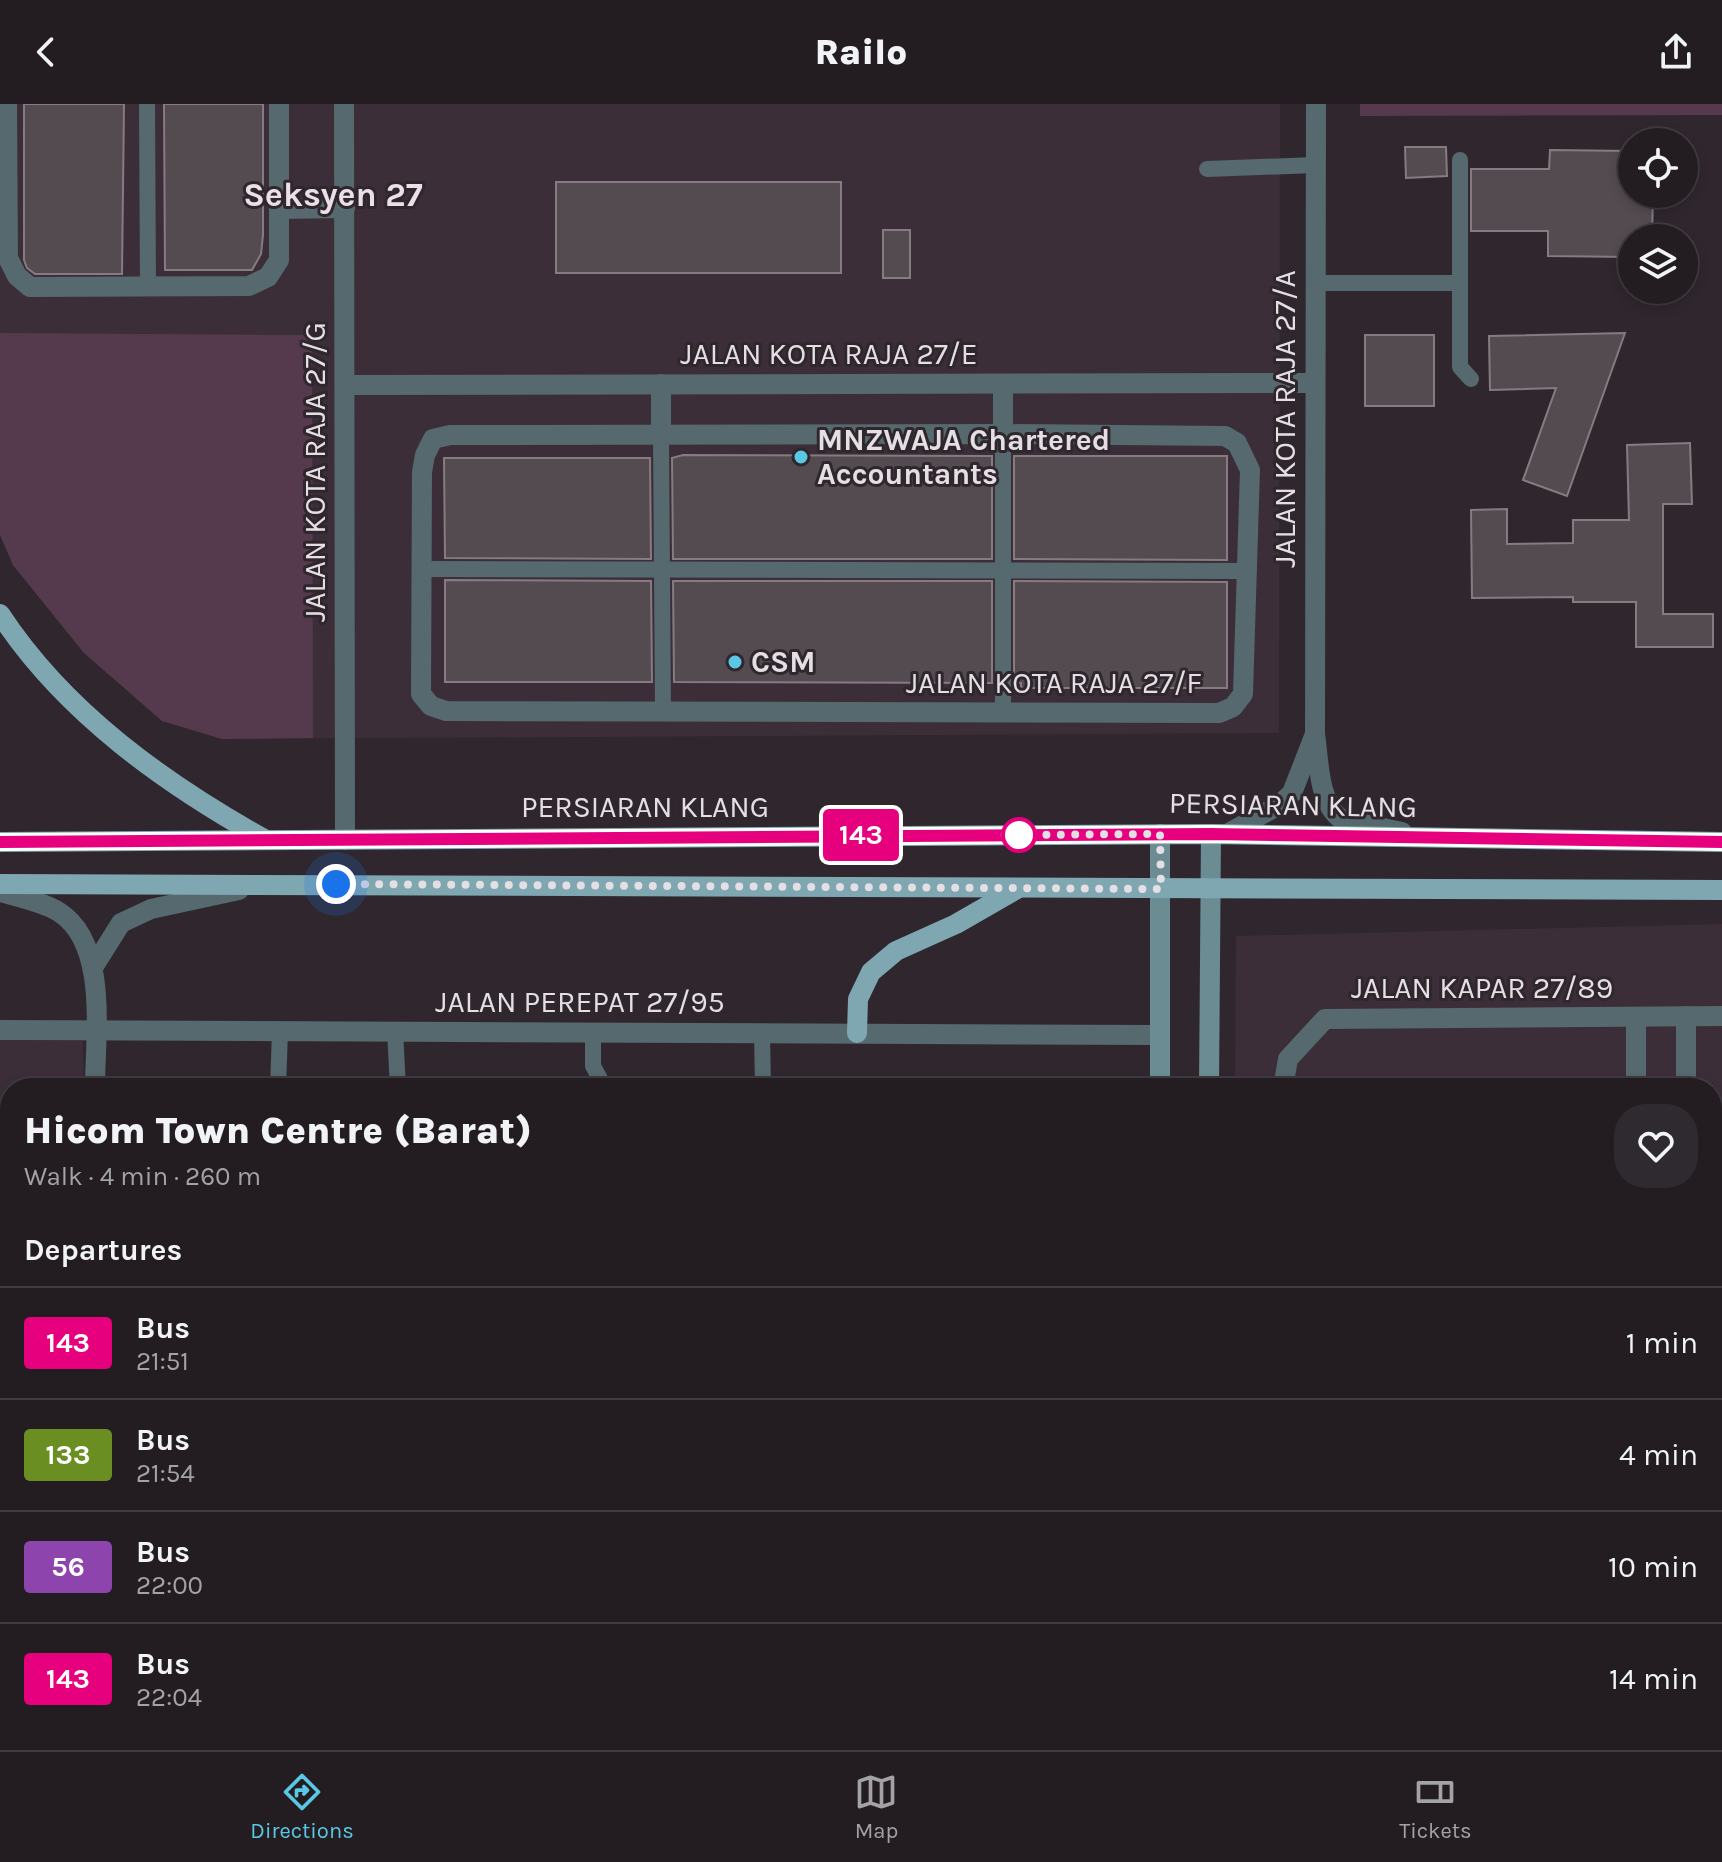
<!DOCTYPE html>
<meta charset="utf-8">
<style>
body{margin:0;font-family:Karla,sans-serif;background:#2f2a2f;color:#f1f3f6;height:100vh;display:flex;flex-direction:column;font-size:30px;white-space:nowrap}
*{box-sizing:border-box;margin:0}
p{font-size:26px;color:#a3a2a5}
.icon{flex:none;width:44px;height:44px;fill:none;stroke:currentColor;stroke-width:2;stroke-linecap:round;stroke-linejoin:round}
.map{position:relative;flex:1;overflow:hidden}
.drawer{position:absolute;left:0px;top:974px;width:1722px;height:672px;display:flex;flex-direction:column;background:#231d22;border-radius:32px 32px 0 0;box-shadow:0 4px 12px #0003,0 0 0 2px #403b40}
.drawer>*{flex:none}
.badge{padding:0 16px;border-radius:6px;font-size:28px;line-height:52px}
.buttons{position:absolute;left:1618px;top:24px;display:grid;gap:16px}
.buttons a{display:grid;place-items:center;width:80px;height:80px;border-radius:50%;background:#231d22;box-shadow:0 4px 12px #0003,0 0 0 2px #403b40;font-size:40px}
.you{position:absolute;width:40px;height:40px;margin:-20px;border:6px solid #fff;border-radius:50%;background:#1a73e8;box-shadow:0 0 0 12px #1a73e833}
.map>.badge{position:absolute;translate:-50% -50%;box-shadow:0 0 0 4px #fff}
h2{padding:0 24px;font-size:30px;line-height:72px}
.round{display:grid;place-items:center;flex:none;width:84px;height:84px;border-radius:32px;background:#2f2a2f}
.summary{display:flex;align-items:center;justify-content:space-between;height:136px;padding:0 24px}
h1{font-size:38px;font-weight:800;line-height:60px}
ul{padding:0;list-style:none}
li{display:flex;align-items:center;gap:24px;height:112px;padding:0 24px;border-top:2px solid #403b40}
li div{flex:1}
li b{display:block;font-size:30px}
li em{font-style:normal}
li .badge{min-width:88px;font-weight:700;text-align:center}
header{display:flex;justify-content:space-between;align-items:center;height:104px;padding:0 24px;background:#231d22;font-size:36px;font-weight:800}
.menu{display:flex;justify-content:space-around;align-items:center;height:112px;border-top:2px solid #403b40;background:#231d22;font-size:22px;color:#a3a2a5}
.menu a{display:grid;justify-items:center;gap:4px}
.menu .on{color:#59c8e4}
.map>svg:first-child{display:block}
.built{fill:#3c2e38}
.green{fill:#553a4d}
.building{fill:#544b51;stroke:#857b81;stroke-width:2}
.lines{fill:none;stroke-linecap:round;stroke-linejoin:round}
.lane{stroke:#55696e;stroke-width:16}
.street{stroke:#55696e;stroke-width:20}
.secondary{stroke:#6c8c94;stroke-width:20}
.primary{stroke:#7ea7b2;stroke-width:20}
.line-casing{stroke:#fff;stroke-width:18}
.line{stroke:#e6007e;stroke-width:12}
.walk{stroke:#e4dfe3;stroke-width:8;stroke-dasharray:0 14.4}
.poi-dot{fill:#59c8e4;stroke:#2f272d;stroke-width:3}
.stop-dot{fill:#fff;stroke:#e6007e;stroke-width:4}
.labels{text-anchor:middle;stroke-width:6;stroke-linejoin:round;paint-order:stroke}
.street-label{font-size:30px;fill:#e4dfe3;stroke:#2f272d}
.poi-label{font-size:30px;font-weight:bold;fill:#e4dfe3;stroke:#2f272d;text-anchor:start}
.quarter-label{font-size:34px;font-weight:bold;fill:#ebe0e7;stroke:#2f272d}
</style>
<header><svg class="icon" aria-label="back" viewBox="0 0 24 24"><path d="M15 5l-7 7 7 7"/></svg>Railo<svg class="icon" aria-label="share" viewBox="0 0 24 24"><path d="M12 15V3M7 8l5-5 5 5M5 13v7h14v-7"/></svg></header>
<div class="map">
<svg width="1722" height="1646" viewBox="0 0 1722 1646">
<rect width="100%" height="100%" fill="#2f272d"/>
<g class="built">
<polygon points="0,0 1280,0 1279,629 222,635 162,617 84,549 13,461 0,431"/>
<polygon points="1722,820 1722,1646 1235,1646 1235,1636 1712,1636 1712,984 1235,984 1236,832"/>
<polygon points="0,936 83,937 84,984 10,984 10,1080 0,1080"/>
<rect x="826" y="974" width="278" height="10"/>
<polygon points="617,977 617,984 114,984 114,978"/>
<polygon points="0,1096 10,1096 10,1636 72,1636 72,1646 0,1646"/>
<rect x="115" y="1636" width="300" height="10"/>
<rect x="452" y="1636" width="654" height="10"/>
</g>
<g class="green">
<polygon points="1360,0 1722,0 1722,11 1360,12"/>
<polygon points="0,229 312,231 313,634 222,635 162,617 84,549 13,461 0,431"/>
</g>
<g class="building">
<polygon points="24,0 124,0 122,170 35,170 27,164 24,156"/>
<polygon points="164,0 263,0 263,131 261,150 252,166 165,166"/>
<polygon points="1405,43 1446,43 1447,72 1406,74"/>
<polygon points="1550,46 1632,47 1632,90 1653,90 1652,134 1632,134 1632,153 1548,152 1548,127 1471,127 1471,65 1549,65"/>
<rect x="556" y="78" width="285" height="91"/>
<rect x="883" y="126" width="27" height="48"/>
<polygon points="1625,229 1567,392 1523,376 1556,284 1490,286 1489,232"/>
<rect x="1365" y="231" width="69" height="71"/>
<polygon points="1690,339 1692,400 1663,400 1663,510 1713,510 1713,543 1636,543 1636,498 1573,498 1573,493 1472,494 1471,406 1507,405 1507,440 1573,439 1573,416 1629,416 1627,341"/>
<polygon points="683,351 992,352 992,455 673,455 672,354"/>
<polygon points="1014,352 1227,352 1227,456 1014,455"/>
<polygon points="444,354 650,354 651,455 445,454"/>
<polygon points="445,476 651,477 652,578 445,578"/>
<polygon points="673,477 992,477 992,579 674,578"/>
<polygon points="1014,477 1227,478 1227,584 1021,584 1021,579 1014,579"/>
</g>
<g class="lines">
<g class="lane">
<polyline points="147,0 148,182"/>
<polyline points="1460,56 1460,263 1471,275"/>
<polyline points="1207,65 1316,61"/>
<polyline points="1314,179 1458,179"/>
<polyline points="661,332 663,607"/>
<polyline points="424,465 1246,467"/>
<polyline points="1003,609 1003,330"/>
<polyline points="395,927 398,984"/>
<polyline points="593,928 593,962 605,984"/>
<polyline points="762,929 763,984"/>
<polyline points="278,984 280,927"/>
<polyline points="0,1086 10,1086"/>
<polyline points="1712,1136 1722,1135"/>
<polyline points="478,1636 478,1646"/>
<polyline points="1078,1636 1078,1646"/>
<polyline points="1295,1636 1295,1646"/>
<polyline points="423,1646 423,1636"/>
<polyline points="1577,1646 1577,1636"/>
</g>
<g class="street">
<polyline points="7,0 8,154 17,172 30,183 249,182 268,173 279,156 279,0"/>
<polyline points="344,0 345,736"/>
<path d="M1316,0L1315,630C1319,656 1318,699 1341,715L1402,728"/>
<polyline points="279,105 345,104"/>
<polyline points="661,280 661,332"/>
<polyline points="1003,280 1003,330"/>
<polyline points="345,281 1314,279"/>
<polygon points="1003,330 1225,332 1237,339 1250,366 1243,590 1233,603 1219,609 446,607 431,602 421,590 422,368 425,351 433,335 450,331"/>
<polyline points="1227,730 1279,701 1292,689 1315,630"/>
<path d="M0,788C18,793 43,798 59,808C109,840 95,932 95,984"/>
<polyline points="94,862 121,819 151,805 239,786"/>
<polyline points="1686,912 1686,984"/>
<polyline points="1636,913 1636,984"/>
<polyline points="0,926 1160,931"/>
<polyline points="1283,984 1288,955 1325,915 1722,912"/>
<polyline points="0,1315 10,1315"/>
<polyline points="1712,1582 1722,1582"/>
<polyline points="1638,1636 1638,1646"/>
<polyline points="1686,1636 1686,1646"/>
<polyline points="94,1646 94,1636"/>
<polyline points="265,1646 265,1636"/>
</g>
<g class="secondary">
<polyline points="1160,984 1160,730"/>
<polyline points="1209,984 1211,730"/>
<polyline points="1160,1636 1160,1646"/>
<polyline points="1209,1636 1209,1646"/>
</g>
<g class="primary">
<path d="M0,510C64,608 165,680 266,736"/>
<polyline points="0,738 1211,730 1722,738"/>
<polyline points="0,780 1722,786"/>
<polyline points="857,929 858,895 871,868 896,847 956,820 1017,785"/>
</g>
</g>
<g class="lines">
<g class="line-casing">
<polyline id="line" points="0,738 1211,730 1722,738"/>
</g>
<use href="#line" class="line"/>
<polyline class="walk" points="336,780 1161,785 1160,730 1004,731 1019,731"/>
</g>
<g class="poi-dot">
<circle cx="801" cy="353" r="8"/>
<circle cx="735" cy="558" r="8"/>
</g>
<circle class="stop-dot" cx="1019" cy="731" r="16"/>
<g class="labels">
<g class="street-label">
<text x="829" y="260">JALAN KOTA RAJA 27/E</text>
<text transform="translate(1285 315) rotate(-90)" y="10">JALAN KOTA RAJA 27/A</text>
<text transform="translate(315 368) rotate(-90)" y="10">JALAN KOTA RAJA 27/G</text>
<text x="1054" y="589">JALAN KOTA RAJA 27/F</text>
<text transform="translate(1293 701) rotate(1)" y="10">PERSIARAN KLANG</text>
<text x="645" y="713">PERSIARAN KLANG</text>
<text x="1482" y="894">JALAN KAPAR 27/89</text>
<text x="580" y="908">JALAN PEREPAT 27/95</text>
</g>
<g class="poi-label">
<text x="817" y="346">MNZWAJA Chartered<tspan x="817" dy="34">Accountants</tspan></text>
<text x="751" y="568">CSM</text>
</g>
<g class="quarter-label">
<text x="333" y="102">Seksyen 27</text>
</g>
</g>
</svg>
<div class="buttons">
<a><svg class="icon" aria-label="locate" viewBox="0 0 24 24"><circle cx="12" cy="12" r="6"/><path d="M12 2v4M12 18v4M2 12h4M18 12h4"/></svg></a>
<a><svg class="icon" aria-label="layers" viewBox="0 0 24 24"><path d="M12 4l9 5-9 5-9-5zM3 14l9 5 9-5"/></svg></a>
</div>
<div class="you" style="left:336px;top:780px"></div>
<b class="badge" style="left:861px;top:731px;background:#e6007e;color:#fff">143</b>
<section class="drawer">
<div class="summary"><div><h1>Hicom Town Centre (Barat)</h1><p>Walk · 4 min · 260 m</p></div><a class="round"><svg class="icon" aria-label="heart" viewBox="0 0 24 24"><path d="M12 20l-8-8c-3-5 5-10 8-4 3-6 11-1 8 4z"/></svg></a></div>
<h2>Departures</h2>
<ul>
<li><span class="badge" style="background:#e6007e;color:#fff">143</span><div><b>Bus</b><p>21:51</p></div><em>1 min</em></li>
<li><span class="badge" style="background:#6b8e23;color:#fff">133</span><div><b>Bus</b><p>21:54</p></div><em>4 min</em></li>
<li><span class="badge" style="background:#8e44ad;color:#fff">56</span><div><b>Bus</b><p>22:00</p></div><em>10 min</em></li>
<li><span class="badge" style="background:#e6007e;color:#fff">143</span><div><b>Bus</b><p>22:04</p></div><em>14 min</em></li>
</ul>
</section>
</div>
<nav class="menu">
<a class="on"><svg class="icon" aria-label="directions" viewBox="0 0 24 24"><path d="M12 3l9 9-9 9-9-9zM9 14v-3h6M13 9l2 2-2 2"/></svg>Directions</a>
<a><svg class="icon" aria-label="map" viewBox="0 0 24 24"><path d="M3 6l6-2 6 2 6-2v14l-6 2-6-2-6 2zM9 4v14M15 6v14"/></svg>Map</a>
<a><svg class="icon" aria-label="tickets" viewBox="0 0 24 24"><path d="M3 7h18v10H3zM15 7v10"/></svg>Tickets</a>
</nav>
